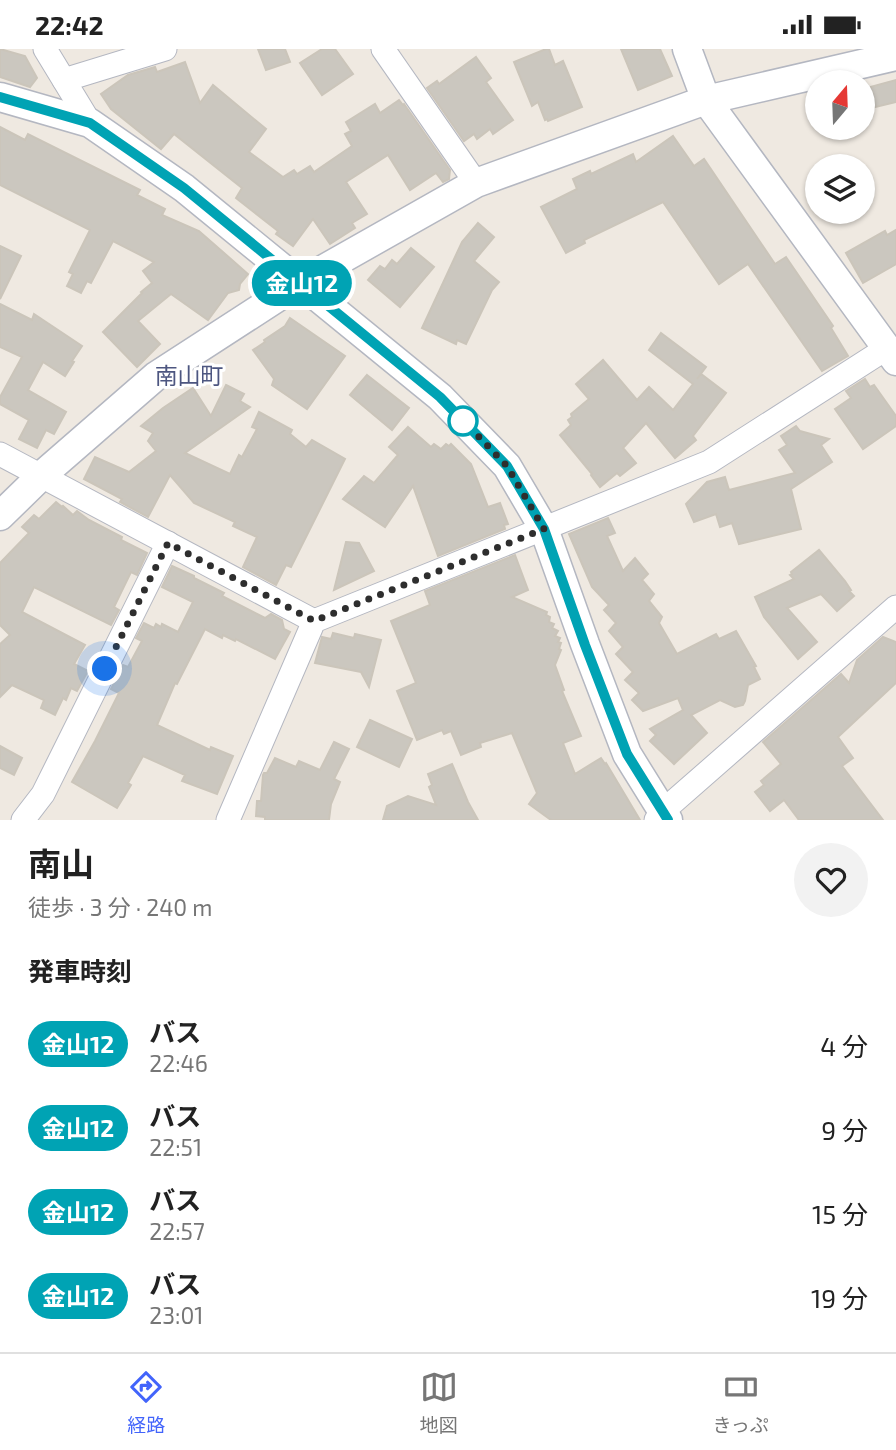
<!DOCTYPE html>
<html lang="ja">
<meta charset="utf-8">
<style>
body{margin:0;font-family:"Exo 2","Noto Sans JP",sans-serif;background:#f2f2f2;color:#222;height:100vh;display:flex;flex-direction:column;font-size:26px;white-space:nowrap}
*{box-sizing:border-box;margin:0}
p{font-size:23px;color:#767676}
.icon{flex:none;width:38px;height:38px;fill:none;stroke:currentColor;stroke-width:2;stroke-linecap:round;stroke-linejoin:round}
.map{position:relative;height:771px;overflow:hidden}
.panel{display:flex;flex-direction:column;background:#fff;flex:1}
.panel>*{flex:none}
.badge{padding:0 14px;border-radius:23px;font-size:24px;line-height:46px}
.needle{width:46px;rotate:19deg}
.tools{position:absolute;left:805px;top:21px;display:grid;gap:14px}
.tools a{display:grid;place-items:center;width:70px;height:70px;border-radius:50%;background:#fff;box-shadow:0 2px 5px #0004;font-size:35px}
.you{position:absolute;width:35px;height:35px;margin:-18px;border:5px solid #fff;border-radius:50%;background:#1a73e8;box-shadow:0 0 0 10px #1a73e833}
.map>.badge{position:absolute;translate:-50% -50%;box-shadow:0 0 0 4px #fff}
h2{padding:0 28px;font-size:26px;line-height:63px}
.round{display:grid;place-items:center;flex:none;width:74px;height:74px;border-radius:37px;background:#f2f2f2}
.summary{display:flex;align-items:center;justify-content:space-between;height:119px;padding:0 28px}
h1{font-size:33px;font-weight:700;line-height:52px}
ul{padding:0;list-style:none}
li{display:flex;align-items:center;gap:21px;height:84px;padding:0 28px}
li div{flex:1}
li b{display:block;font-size:26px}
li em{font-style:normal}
li .badge{min-width:77px;font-weight:700;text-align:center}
.status{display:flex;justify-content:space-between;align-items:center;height:49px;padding:0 35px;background:#fff;direction:ltr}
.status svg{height:19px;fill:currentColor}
.menu{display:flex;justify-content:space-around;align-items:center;height:98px;border-top:2px solid #e0e0e0;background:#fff;font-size:19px;color:#767676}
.menu a{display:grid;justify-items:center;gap:4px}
.menu .selected{color:#4264fb}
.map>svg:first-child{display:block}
.building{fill:#cbc7bf;stroke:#cbc5ba;stroke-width:2}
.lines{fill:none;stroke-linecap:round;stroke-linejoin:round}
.minor-casing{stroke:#b4b7c1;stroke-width:25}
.tertiary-casing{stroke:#b4b7c1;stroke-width:31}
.minor{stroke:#fff;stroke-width:23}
.tertiary{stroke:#fff;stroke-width:28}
.line-casing{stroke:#fff;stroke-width:16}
.line{stroke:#00a3b4;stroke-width:10}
.walk{stroke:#2e2e2e;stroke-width:7;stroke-dasharray:0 12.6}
.stop-dot{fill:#fff;stroke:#00a3b4;stroke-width:3.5}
.labels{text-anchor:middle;stroke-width:6;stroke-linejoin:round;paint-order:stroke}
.quarter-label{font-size:23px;fill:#4d5680;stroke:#fff}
</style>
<div class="status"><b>22:42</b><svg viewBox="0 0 49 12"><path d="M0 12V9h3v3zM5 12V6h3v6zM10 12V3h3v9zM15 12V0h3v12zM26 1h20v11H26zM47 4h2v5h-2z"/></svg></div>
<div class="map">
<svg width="896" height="771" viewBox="0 0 896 771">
<rect width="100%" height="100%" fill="#efe9e1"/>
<g class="building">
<polygon points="0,0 25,7 37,29 30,38 0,28"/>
<polygon points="258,0 285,0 290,13 266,21"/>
<polygon points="322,0 335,0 353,25 322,46 300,14"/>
<polygon points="546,0 549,0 555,16 563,12 582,58 548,72 547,70 545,71 538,53 532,57 514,13"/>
<polygon points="621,0 660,0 672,27 638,41"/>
<polygon points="476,8 491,29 486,33 513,71 493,85 490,80 477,90 474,85 464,92 427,39 437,32 439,35"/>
<polygon points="185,13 200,54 213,36 266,80 249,103 283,128 294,121 297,125 310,117 314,123 352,97 345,85 351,82 346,73 375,55 380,64 399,51 403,56 404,55 450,121 449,130 443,133 436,124 410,141 388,106 346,133 367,165 352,174 355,179 330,195 313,170 293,197 276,185 278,182 236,149 242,139 174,85 161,100 111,60 101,45 128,26 155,18 157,23"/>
<polygon points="896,31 896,53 863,61 863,40"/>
<polygon points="0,78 25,91 28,85 140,141 137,146 165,160 162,166 199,182 248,225 240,235 239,241 228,244 208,271 171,245 138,272 160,295 137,318 103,283 142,244 141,243 152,234 143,222 154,213 113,192 91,234 87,232 81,244 67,237 73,225 69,223 90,181 0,136"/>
<polygon points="673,87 694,117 704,110 775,215 786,208 833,277 831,279 848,307 822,322 748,215 719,235 663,153 584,191 585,194 566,204 541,158 577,140 573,130 590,122 591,125 633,105 636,113"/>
<polygon points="478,174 494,188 474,212 499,233 492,241 466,295 457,291 456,295 422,279 462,193"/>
<polygon points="896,181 896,215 863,234 846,204 885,182 887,186"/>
<polygon points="0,197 21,207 0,250"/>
<polygon points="411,199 434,218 400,258 368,231 380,217 385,220 392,211 397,215"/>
<polygon points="0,255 32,271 34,265 82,297 72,312 74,313 65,327 43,313 28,341 66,363 54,385 46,381 37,399 19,390 29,371 0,355 0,348 22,308 0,298"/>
<polygon points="290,269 345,307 307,360 272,336 274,330 253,301 265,293 264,291 285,277"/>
<polygon points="661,284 706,318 697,330 701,325 726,344 693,387 696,391 675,409 646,374 623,399 636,414 620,427 617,424 600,438 591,426 592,425 560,386 571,376 568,371 572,368 571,365 589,350 576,335 603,311 637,351 649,338 673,361 693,335 649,301"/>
<polygon points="367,326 409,359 392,381 350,346"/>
<polygon points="865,330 870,338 874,336 896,367 896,377 863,400 835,360 851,349 846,342"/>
<polygon points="226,336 244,345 240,352 250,358 185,404 230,425 239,406 242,408 257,380 252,378 259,363 292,381 290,385 306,398 312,391 345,410 291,518 286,516 276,536 243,518 257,488 233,477 235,473 194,454 170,426 148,468 120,453 122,450 84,430 95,408 129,423 156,402 148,392 153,384 141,377 163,359 193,339 211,367"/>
<polygon points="796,377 800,382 829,390 821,396 832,413 791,440 801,480 739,495 732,474 720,478 716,465 694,473 686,455 707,433 725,428 729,441 795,424 779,401 787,396 781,387"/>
<polygon points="408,378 431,398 434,395 441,400 446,395 449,397 451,395 471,415 488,458 500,454 508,475 504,476 505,480 438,507 413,437 385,478 343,450 364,427 374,434 398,406 389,398"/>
<polygon points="56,453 62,458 63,457 73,466 77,462 89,471 122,488 121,491 147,504 137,526 131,523 114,558 119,561 111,576 34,538 22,563 85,596 74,615 88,622 77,642 71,639 66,651 63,649 55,666 41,659 44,651 12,636 0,648 0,595 10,586 0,576 0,514 29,484 22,478 34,466 39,470"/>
<polygon points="608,469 615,484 607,487 623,522 635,509 648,525 642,531 654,545 649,552 662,568 659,574 677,605 716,585 719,590 736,582 756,617 754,618 760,630 748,636 745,652 743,656 735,658 720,651 691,666 707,684 674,715 650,692 656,686 650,680 683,661 678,649 643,662 632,651 639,644 625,631 633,623 616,605 623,598 609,582 616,574 604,561 609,556 592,538 569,485"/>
<polygon points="346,493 359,494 374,522 334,541"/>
<polygon points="819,501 845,532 851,541 849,542 854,547 837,562 821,545 787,559 817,593 798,610 764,568 755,548 794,530 790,526 792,525 791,523"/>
<polygon points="515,506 528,541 512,548 547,563 546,566 550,568 549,573 554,575 552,579 558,582 555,587 560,589 558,593 561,594 559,600 561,601 555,616 564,641 562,642 581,687 563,694 575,725 601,709 605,715 606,714 640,771 551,771 529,755 537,744 512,684 480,694 481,698 461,706 451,682 444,685 442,681 417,691 397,642 416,634 391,572 430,556 425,542"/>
<polygon points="172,517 194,527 194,529 224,544 222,547 265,569 271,565 282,571 284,580 290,583 275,610 236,590 235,592 223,586 222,589 205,580 177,635 175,634 157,676 210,701 211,698 233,707 217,745 182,732 185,726 143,707 128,734 131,736 117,759 72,733 95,692 119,644 111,640 123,616 128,618 142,592 136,589 144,574 154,579 156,575 161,578 162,575 178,583 193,553 162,538"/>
<polygon points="333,584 354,589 355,585 381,591 369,638 361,623 315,614 322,588 331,590"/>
<polygon points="883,588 896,593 896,634 838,688 853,709 842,717 883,771 799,771 784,751 770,762 755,743 764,736 761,732 781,715 763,693 841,625 849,634 857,611"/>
<polygon points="370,671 412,690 399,718 357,698"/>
<polygon points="334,693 349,700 334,730 340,733 331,755 329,771 265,771 265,768 256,767 257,752 261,752 263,726 264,724 267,724 275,709 296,718 299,712 320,721"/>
<polygon points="0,697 22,709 14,726 0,719"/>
<polygon points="452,715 468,753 478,771 383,771 387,757 408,747 436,756 429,738 432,736 428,725"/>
</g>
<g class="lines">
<g class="minor-casing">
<g id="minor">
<polyline points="45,0 90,74"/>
<polyline points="383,0 476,134"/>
<polyline points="64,31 165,0"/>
<polyline points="0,405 314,572"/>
<polyline points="23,771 43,745 168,494"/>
<polyline points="228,771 314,572 709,413 887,299"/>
<polyline points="656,771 663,762 896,558"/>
</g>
</g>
<g class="tertiary-casing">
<g id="tertiary">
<polyline points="687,0 706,51 896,312"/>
<polyline points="0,48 90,74 184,139 440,348 507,417 544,480 585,595 627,705 668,771"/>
<polyline points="0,467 41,427 156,327 301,233 476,134 706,51 896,7"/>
</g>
</g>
<use href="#minor" class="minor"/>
<use href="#tertiary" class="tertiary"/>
</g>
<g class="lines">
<g class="line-casing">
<polyline id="line" points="0,48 90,74 184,139 440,348 507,417 544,480 585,596 627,705 668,771"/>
</g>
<use href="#line" class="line"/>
<polyline class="walk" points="105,620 168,494 314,572 544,480 507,417 457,365 463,372"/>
</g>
<circle class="stop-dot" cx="463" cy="372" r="14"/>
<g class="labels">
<g class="quarter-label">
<text x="189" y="335">南山町</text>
</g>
</g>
</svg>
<div class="tools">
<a><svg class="needle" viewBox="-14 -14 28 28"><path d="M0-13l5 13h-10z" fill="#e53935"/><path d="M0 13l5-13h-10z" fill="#767676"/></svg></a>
<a><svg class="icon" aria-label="layers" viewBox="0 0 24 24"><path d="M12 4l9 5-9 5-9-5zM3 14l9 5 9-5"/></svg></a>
</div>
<div class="you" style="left:105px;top:620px"></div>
<b class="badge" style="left:302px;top:234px;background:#00a3b4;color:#fff">金山12</b>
</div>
<section class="panel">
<div class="summary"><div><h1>南山</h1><p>徒歩 · 3 分 · 240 m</p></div><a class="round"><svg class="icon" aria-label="heart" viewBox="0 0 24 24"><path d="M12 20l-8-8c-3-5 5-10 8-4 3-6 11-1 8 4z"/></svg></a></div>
<h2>発車時刻</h2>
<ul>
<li><span class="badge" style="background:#00a3b4;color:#fff">金山12</span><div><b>バス</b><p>22:46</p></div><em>4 分</em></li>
<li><span class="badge" style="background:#00a3b4;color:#fff">金山12</span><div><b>バス</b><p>22:51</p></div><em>9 分</em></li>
<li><span class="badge" style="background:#00a3b4;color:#fff">金山12</span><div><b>バス</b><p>22:57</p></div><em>15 分</em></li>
<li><span class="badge" style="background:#00a3b4;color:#fff">金山12</span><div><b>バス</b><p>23:01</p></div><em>19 分</em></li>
</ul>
</section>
<nav class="menu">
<a class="selected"><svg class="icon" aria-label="directions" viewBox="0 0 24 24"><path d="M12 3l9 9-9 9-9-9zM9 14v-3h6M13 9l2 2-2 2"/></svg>経路</a>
<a><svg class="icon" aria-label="map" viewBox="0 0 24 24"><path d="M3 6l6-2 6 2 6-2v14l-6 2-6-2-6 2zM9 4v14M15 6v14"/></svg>地図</a>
<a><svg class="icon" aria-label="tickets" viewBox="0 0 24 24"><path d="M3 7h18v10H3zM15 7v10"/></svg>きっぷ</a>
</nav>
